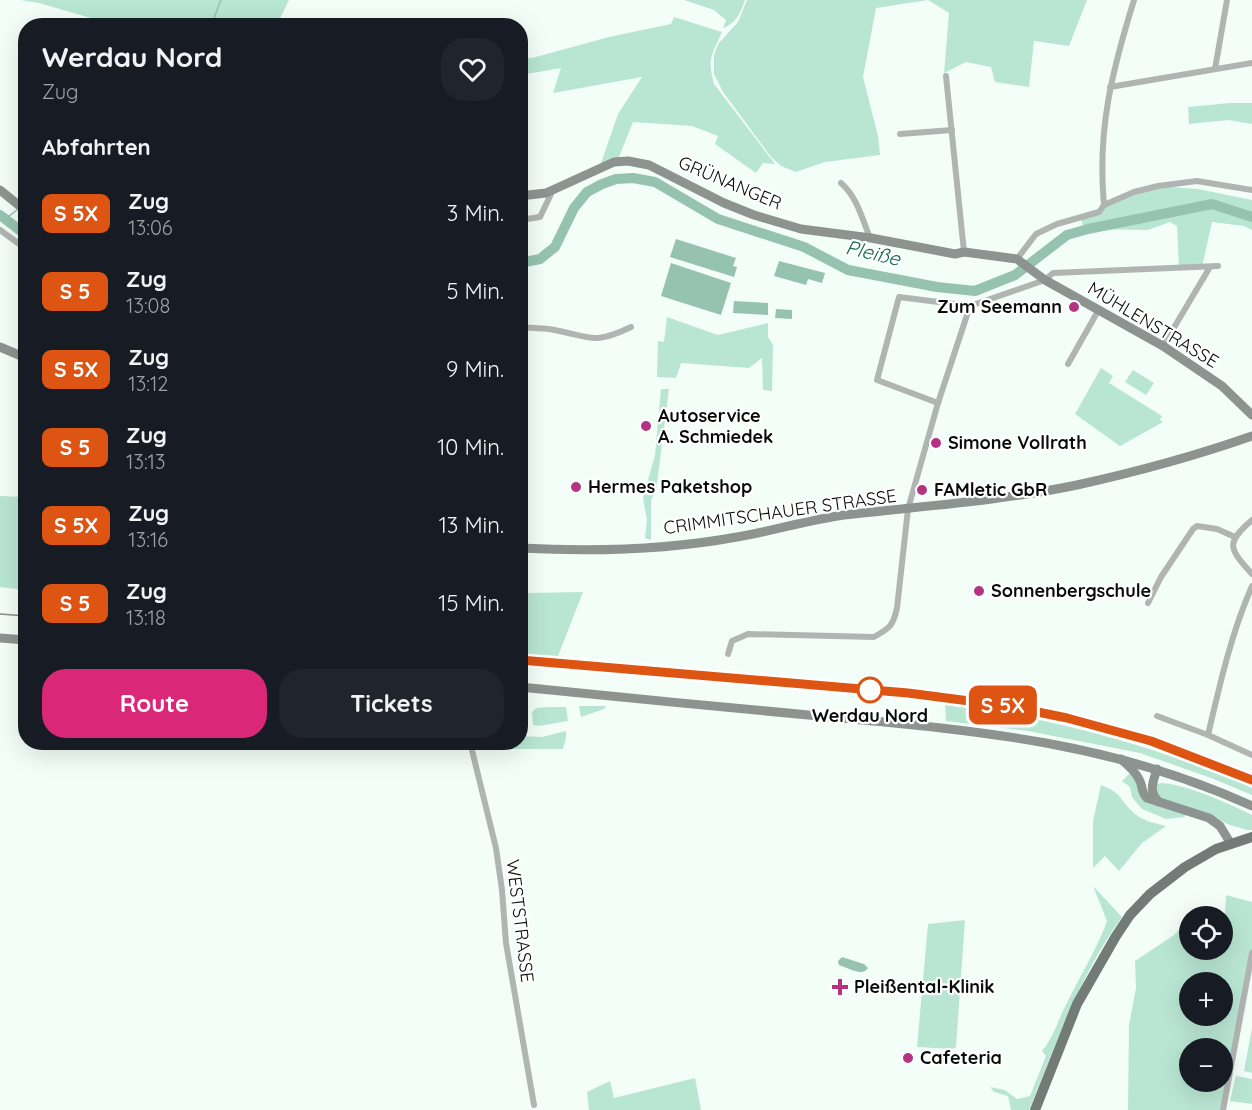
<!DOCTYPE html>
<html lang="de">
<meta charset="utf-8">
<style>
body{margin:0;font-family:Quicksand,sans-serif;background:#20242c;color:#f1f3f6;height:100vh;display:flex;flex-direction:column;font-size:22px;white-space:nowrap}
*{box-sizing:border-box;margin:0}
p{font-size:20px;color:#9ea1a6}
.icon{flex:none;width:33px;height:33px;fill:none;stroke:currentColor;stroke-width:2;stroke-linecap:round;stroke-linejoin:round}
.map{position:relative;flex:1;overflow:hidden}
.sheet{position:absolute;left:18px;top:18px;width:510px;height:732px;display:flex;flex-direction:column;background:#171b24;border-radius:24px;box-shadow:0 6px 24px #0002}
.sheet>*{flex:none}
.badge{padding:0 12px;border-radius:9px;font-size:21px;line-height:39px}
.tools{position:absolute;left:1179px;top:906px;display:grid;gap:12px}
.tools a{display:grid;place-items:center;width:54px;height:54px;border-radius:50%;background:#171b24;box-shadow:0 6px 24px #0002;font-size:30px}
.map>.badge{position:absolute;translate:-50% -50%;box-shadow:0 0 0 3px #fff}
h2{padding:0 24px;font-size:22px;line-height:54px}
.round{display:grid;place-items:center;flex:none;width:63px;height:63px;border-radius:24px;background:#20242c}
.summary{display:flex;align-items:center;justify-content:space-between;height:102px;padding:0 24px}
h1{font-size:28px;font-weight:700;line-height:45px}
.action{display:flex;gap:12px;margin-top:auto;padding:12px 24px}
.action a{flex:1;height:69px;border-radius:24px;background:#db2777;color:#fff;font-size:24px;font-weight:700;line-height:69px;text-align:center}
.action a+a{background:#20242c;color:#f1f3f6}
ul{padding:0;list-style:none}
li{display:flex;align-items:center;gap:18px;height:78px;padding:0 24px}
li div{flex:1}
li b{display:block;font-size:22px}
li em{font-style:normal}
li .badge{min-width:66px;font-weight:700;text-align:center}
.map>svg:first-child{display:block}
.green{fill:#b9e6d3;fill-rule:evenodd}
.water{fill:#96c3b0}
.lines{fill:none;stroke-linecap:round;stroke-linejoin:round}
.stream{stroke:#96c3b0;stroke-width:1.5}
.river{stroke:#96c3b0;stroke-width:10}
.street{stroke:#b0b5b3;stroke-width:6}
.secondary{stroke:#8c9390;stroke-width:9}
.primary{stroke:#727b77;stroke-width:10}
.rail{stroke:#848b88;stroke-width:1.5}
.line-casing{stroke:#fff;stroke-width:14}
.line{stroke:#dd5413;stroke-width:9}
.poi-dot{fill:#b43482;stroke:#fff;stroke-width:2}
.stop-dot{fill:#fff;stroke:#dd5413;stroke-width:3}
.labels{text-anchor:middle;stroke-width:4.5;stroke-linejoin:round;paint-order:stroke}
.street-label{font-size:18px;fill:#090c0b;stroke:#fff}
.poi-label{font-size:18px;font-weight:bold;fill:#090c0b;stroke:#fff;text-anchor:start}
.stop-label{font-size:18px;font-weight:bold;fill:#090c0b;stroke:#fff}
.water-label{font-size:20px;font-style:italic;fill:#16654d;stroke:#fff}
</style>
<div class="map">
<svg width="1252" height="1110" viewBox="0 0 1252 1110">
<rect width="100%" height="100%" fill="#f3fef9"/>
<g class="green">
<polygon points="20,0 289,0 277,25 115,25 39,3"/>
<path d="M684,0H745C740,13 737,23 723,28L726,20L714,10Z"/>
<polygon points="747,0 1087,0 1069,46 1034,41 1029,87 995,82 991,67 966,62 944,73 949,13 928,0 876,8 863,77 878,136 880,155 825,162 796,172 781,166 771,157 723,92 714,74 714,55 718,44 738,22"/>
<path d="M674,17L722,32C712,55 707,58 714,84L775,164L763,163L756,173L715,144L718,136L692,126L633,122L617,162L599,169L618,114L642,77L553,93L561,68L521,75V58H532L609,37L671,24Z"/>
<polygon points="1230,103 1252,103 1252,124 1228,120 1189,124 1188,107"/>
<polygon points="1158,186 1198,189 1252,200 1252,230 1244,226 1212,222 1202,267 1179,268 1177,226 1170,222 1148,230 1088,229 1084,231 1081,218 1099,212 1104,205"/>
<polygon points="667,317 718,335 768,323 768,337 773,345 772,391 763,390 762,358 749,368 681,363 676,378 657,377 658,341 664,342"/>
<polygon points="1101,368 1113,376 1109,383 1162,416 1160,420 1163,422 1120,446 1075,414"/>
<polygon points="1133,370 1154,383 1146,395 1125,382"/>
<polygon points="661,389 669,389 656,491 651,500 651,540 645,538 647,520 643,498 655,455"/>
<polygon points="0,496 25,497 25,611 24,611 25,590 0,587"/>
<polygon points="583,592 558,656 521,654 521,596 528,593"/>
<path d="M945,705C1051,717 1154,745 1252,788V795L1211,778L1140,753L1028,731L946,721Z"/>
<polygon points="579,706 606,706 604,709 581,717"/>
<polygon points="548,707 566,707 568,721 539,726 533,725 532,712 536,708"/>
<polygon points="566,731 566,738 563,749 473,749 473,743 520,742 521,736 542,737"/>
<polygon points="1130,773 1150,803 1186,814 1184,817 1166,819 1142,809 1132,797 1130,787 1122,781"/>
<path d="M1162,783C1186,784 1230,804 1252,815V830H1247L1227,824L1208,813L1165,802L1154,791L1157,784Z"/>
<path d="M1101,785C1124,794 1118,799 1134,813C1142,821 1155,823 1166,826L1142,843L1119,871L1105,856L1093,868V821Z"/>
<path d="M1093,886L1122,917C1079,976 1056,1044 1029,1110H1011L1008,1096L994,1092L990,1087L1005,1090L1017,1099L1030,1096L1046,1056L1042,1051C1054,1037 1059,1017 1068,1001C1081,974 1097,949 1107,921Z"/>
<path d="M1226,895L1252,902V953L1223,1110H1128L1129,1025L1136,988L1135,961L1174,935L1189,919L1190,950H1222V916H1192L1196,912L1225,914ZM1201,975L1224,978L1217,982H1222V1016H1190V982H1200ZM1190,1048H1222V1082H1190Z"/>
<polygon points="965,920 956,1047 952,1049 917,1047 928,924"/>
<polygon points="1252,1028 1252,1073 1244,1071"/>
<polygon points="1236,1076 1252,1079 1252,1104 1230,1101"/>
<polygon points="695,1078 701,1110 589,1110 587,1092 610,1081 614,1098"/>
</g>
<g class="water">
<polygon points="676,239 736,258 733,266 737,267 734,277 670,257"/>
<polygon points="779,261 825,273 822,283 808,279 806,285 774,276"/>
<polygon points="671,263 731,283 721,315 661,296"/>
<polygon points="734,301 768,303 768,315 733,313"/>
<polygon points="776,309 792,310 792,319 775,318"/>
<path d="M842,957L864,964L868,968C863,977 848,968 839,965L838,961Z"/>
</g>
<g class="lines">
<g class="stream">
<polyline points="211,26 221,0"/>
<polyline points="5,219 17,210"/>
</g>
<g class="river">
<polyline points="0,215 26,235"/>
<polyline points="520,263 540,259 555,247 574,208 587,192 602,184 616,179 633,178 655,182 718,219 804,247 848,270 937,287 975,291 1015,275 1067,235 1088,229 1212,204 1252,217"/>
</g>
<g class="street">
<polyline points="1215,69 1227,0"/>
<polyline points="946,76 964,252"/>
<polyline points="1110,87 1252,63"/>
<polyline points="900,134 952,130"/>
<path d="M841,183C857,197 862,218 870,238"/>
<path d="M1104,205C1097,130 1112,71 1134,0"/>
<polyline points="520,220 540,217 553,190"/>
<polyline points="0,230 26,249"/>
<polyline points="1017,259 1036,234 1057,224 1099,212 1104,205 1134,192 1158,186 1197,181 1252,190"/>
<path d="M520,327C530,328 539,328 549,329C588,335 590,347 631,327"/>
<polyline points="1163,346 1210,267"/>
<polyline points="1068,364 1098,311"/>
<polyline points="938,403 877,380 899,297 970,306 1045,280 1053,273 1218,266"/>
<path d="M1252,520C1224,544 1230,549 1252,574"/>
<polyline points="1148,603 1161,577 1193,529 1197,526 1217,529 1235,537"/>
<path d="M728,654L732,641L748,634L874,637C890,628 893,626 897,608L908,509L938,403L970,306"/>
<polyline points="1157,716 1208,735 1252,755"/>
<path d="M1208,735C1220,684 1231,634 1252,586"/>
<polyline points="470,742 496,848 502,890 506,943 534,1105"/>
<polyline points="1223,1110 1252,953"/>
</g>
<g class="secondary">
<polyline points="0,190 26,211"/>
<polyline points="520,196 546,193 614,162 628,161 649,165 724,203 754,215 801,229 871,238 955,254 964,252 1017,259 1045,280 1163,346 1222,386 1252,415"/>
<polyline points="0,347 26,358"/>
<path d="M520,548C593,552 666,550 737,537C773,531 808,520 844,515C922,506 1000,501 1077,485C1136,472 1195,456 1252,436"/>
<polyline points="0,638 26,640"/>
<path d="M520,687C620,697 719,707 819,716C972,730 1110,741 1252,806"/>
<path d="M1121,759C1129,766 1138,774 1141,784C1143,791 1142,793 1147,798L1209,818L1220,826L1231,844"/>
<path d="M1157,769C1153,782 1148,792 1159,802"/>
</g>
<polyline class="primary" points="1035,1110 1077,1004 1116,936 1130,915 1150,894 1185,867 1216,849 1252,837"/>
<g class="rail">
<polyline points="0,614 26,616"/>
<polyline points="520,664 907,697 1007,709 1090,727 1150,745 1252,784"/>
</g>
</g>
<g class="lines">
<g class="line-casing">
<polyline id="line" points="520,660 908,693 1008,706 1067,718 1151,741 1252,780"/>
</g>
<use href="#line" class="line"/>
</g>
<g class="poi-dot">
<circle cx="1074" cy="307" r="6"/>
<circle cx="646" cy="426" r="6"/>
<circle cx="936" cy="443" r="6"/>
<circle cx="576" cy="487" r="6"/>
<circle cx="922" cy="490" r="6"/>
<circle cx="979" cy="591" r="6"/>
<path d="M837 978h6v6h6v6h-6v6h-6v-6h-6v-6h6z"/>
<circle cx="908" cy="1058" r="6"/>
</g>
<circle class="stop-dot" cx="870" cy="690" r="12"/>
<g class="labels">
<g class="street-label">
<text transform="translate(730 183) rotate(23)" y="6">GRÜNANGER</text>
<text transform="translate(1153 325) rotate(31)" y="6">MÜHLENSTRASSE</text>
<text transform="translate(780 512) rotate(-8)" y="6">CRIMMITSCHAUER STRASSE</text>
<text transform="translate(520 921) rotate(83)" y="6">WESTSTRASSE</text>
</g>
<g class="poi-label">
<text x="1062" y="313" text-anchor="end">Zum Seemann</text>
<text x="658" y="422">Autoservice<tspan x="658" dy="21">A. Schmiedek</tspan></text>
<text x="948" y="449">Simone Vollrath</text>
<text x="588" y="493">Hermes Paketshop</text>
<text x="934" y="496">FAMletic GbR</text>
<text x="991" y="597">Sonnenbergschule</text>
<text x="854" y="993">Pleißental-Klinik</text>
<text x="920" y="1064">Cafeteria</text>
</g>
<g class="stop-label">
<text x="870" y="722">Werdau Nord</text>
</g>
<g class="water-label">
<text transform="translate(873 253) rotate(13)" y="7">Pleiße</text>
</g>
</g>
</svg>
<div class="tools">
<a><svg class="icon" aria-label="locate" viewBox="0 0 24 24"><circle cx="12" cy="12" r="6"/><path d="M12 2v4M12 18v4M2 12h4M18 12h4"/></svg></a>
<a>+</a>
<a>−</a>
</div>
<b class="badge" style="left:1003px;top:705px;background:#dd5413;color:#fff">S 5X</b>
<section class="sheet">
<div class="summary"><div><h1>Werdau Nord</h1><p>Zug</p></div><a class="round"><svg class="icon" aria-label="heart" viewBox="0 0 24 24"><path d="M12 20l-8-8c-3-5 5-10 8-4 3-6 11-1 8 4z"/></svg></a></div>
<h2>Abfahrten</h2>
<ul>
<li><span class="badge" style="background:#dd5413;color:#fff">S 5X</span><div><b>Zug</b><p>13:06</p></div><em>3 Min.</em></li>
<li><span class="badge" style="background:#dd5413;color:#fff">S 5</span><div><b>Zug</b><p>13:08</p></div><em>5 Min.</em></li>
<li><span class="badge" style="background:#dd5413;color:#fff">S 5X</span><div><b>Zug</b><p>13:12</p></div><em>9 Min.</em></li>
<li><span class="badge" style="background:#dd5413;color:#fff">S 5</span><div><b>Zug</b><p>13:13</p></div><em>10 Min.</em></li>
<li><span class="badge" style="background:#dd5413;color:#fff">S 5X</span><div><b>Zug</b><p>13:16</p></div><em>13 Min.</em></li>
<li><span class="badge" style="background:#dd5413;color:#fff">S 5</span><div><b>Zug</b><p>13:18</p></div><em>15 Min.</em></li>
</ul>
<div class="action"><a>Route</a><a>Tickets</a></div>
</section>
</div>
